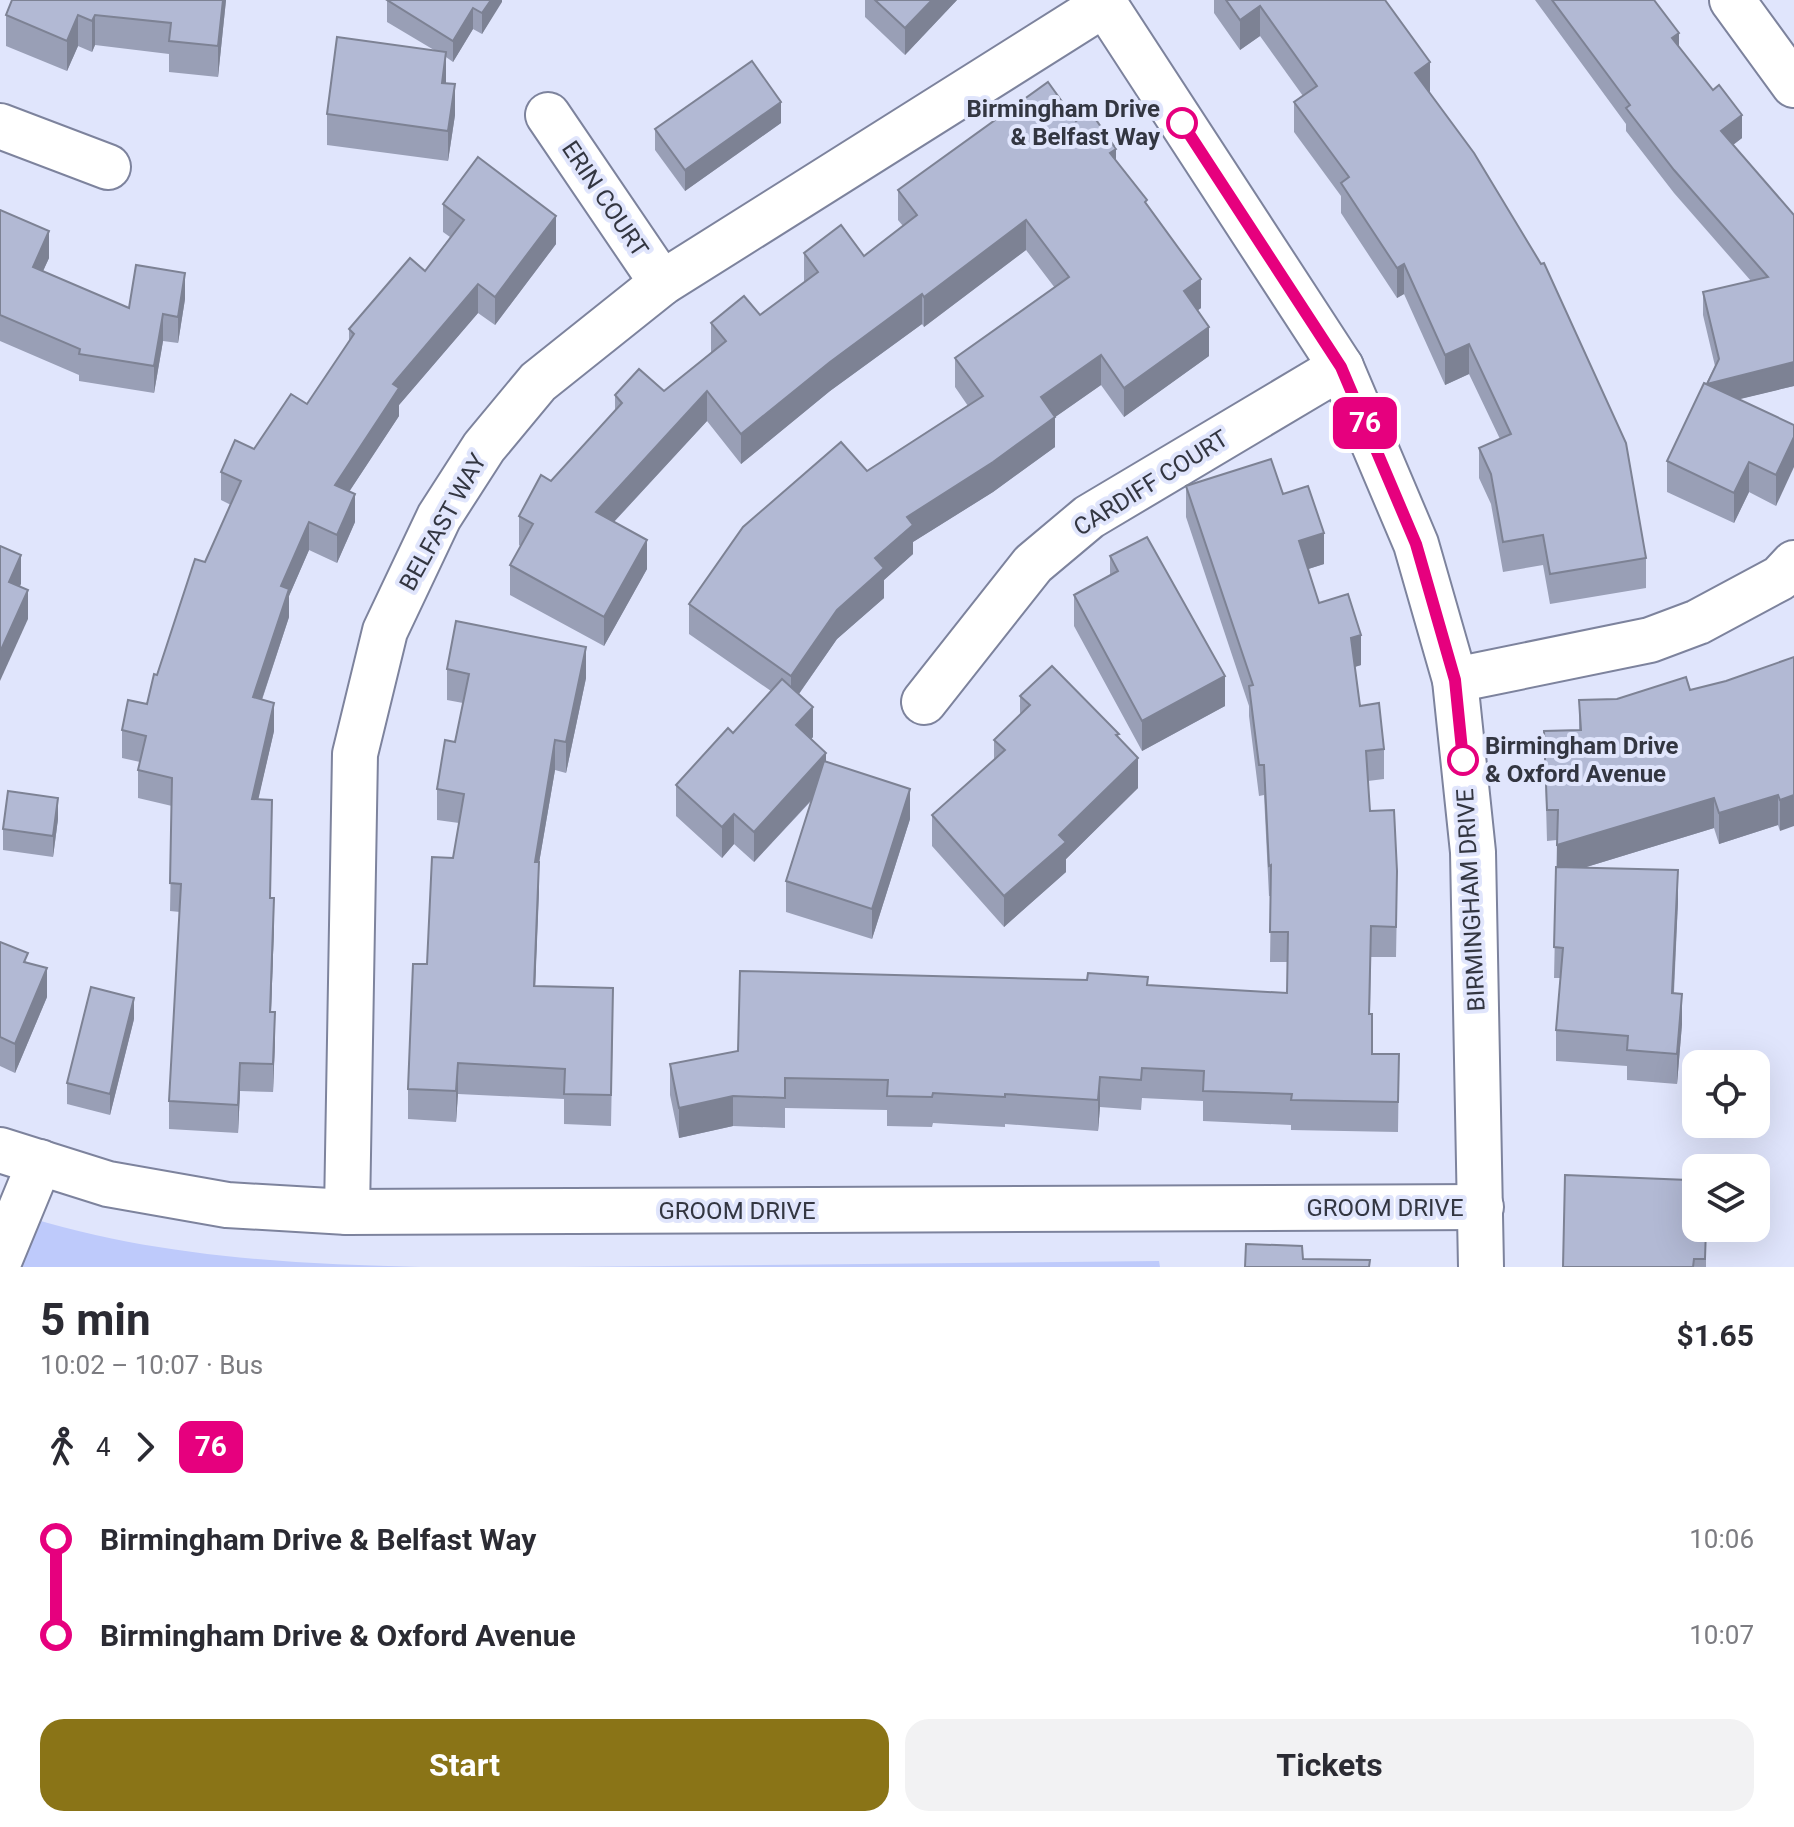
<!DOCTYPE html>
<meta charset="utf-8">
<style>
body{margin:0;font-family:Roboto,sans-serif;background:#f2f2f3;color:#2b2b33;height:100vh;display:flex;flex-direction:column;font-size:30px;white-space:nowrap}
*{box-sizing:border-box;margin:0}
p{font-size:26px;color:#7c7c81}
.icon{flex:none;width:44px;height:44px;fill:none;stroke:currentColor;stroke-width:2;stroke-linecap:round;stroke-linejoin:round}
.map{position:relative;height:1267px;overflow:hidden}
.side{display:flex;flex-direction:column;background:#fff;flex:1}
.side>*{flex:none}
.badge{padding:0 16px;border-radius:12px;font-size:28px;line-height:52px}
.tools{position:absolute;left:1682px;top:1050px;display:grid;gap:16px}
.tools a{display:grid;place-items:center;width:88px;height:88px;border-radius:16px;background:#fff;box-shadow:0 8px 32px #0002;font-size:40px}
.map>.badge{position:absolute;translate:-50% -50%;box-shadow:0 0 0 4px #fff}
.legs{display:flex;align-items:center;gap:12px;height:88px;padding:0 40px;font-size:26px}
.legs p{margin-inline-start:auto}
.head{display:flex;align-items:center;justify-content:space-between;height:136px;padding:0 40px}
h1{font-size:44px;font-weight:700;line-height:60px}
.action{display:flex;gap:16px;margin-top:auto;padding:16px 40px}
.action a{flex:1;height:92px;border-radius:24px;background:#8a7417;color:#fff;font-size:32px;font-weight:700;line-height:92px;text-align:center}
.action a+a{background:#f2f2f3;color:#2b2b33}
ul{padding:0 40px;list-style:none}
li{display:flex;align-items:center;gap:28px;height:96px;font-size:30px}
li i{display:grid;place-items:center;width:12px;height:100%;margin:0 10px;background:currentColor}
li i::after{content:'';width:20px;height:20px;margin:-10px;border:6px solid;border-radius:50%;background:#fff}
li p{margin-inline-start:auto}
li:first-child i{background:linear-gradient(#0000 50%,currentColor 0)}
li:last-child i{background:linear-gradient(currentColor 50%,#0000 0)}
.map>svg:first-child{display:block}
.green{fill:#becafb}
.lines{fill:none;stroke-linecap:round;stroke-linejoin:round}
.minor-casing{stroke:#7d839d;stroke-width:48}
.minor{stroke:#fff;stroke-width:44}
.wall{fill:#999fb6}
.shaded-wall{fill:#7d8294}
.building{fill:#b2b9d4;stroke:#7d8294;stroke-width:2}
.line-1-casing{stroke:#fff;stroke-width:18}
.line-1{stroke:#e6007e;stroke-width:12}
.stop-1-dot{fill:#fff;stroke:#e6007e;stroke-width:4}
.labels{text-anchor:middle;stroke-width:8;stroke-linejoin:round;paint-order:stroke}
.stop-label{font-size:24px;font-weight:bold;fill:#333641;stroke:#e0e5fc;text-anchor:end}
.street-label{font-size:24px;fill:#333641;stroke:#e0e5fc}
</style>
<div class="map">
<svg width="1794" height="1267" viewBox="0 0 1794 1267">
<rect width="100%" height="100%" fill="#e0e5fc"/>
<g class="green">
<path d="M0,1208C135,1255 279,1264 421,1267H0Z"/>
<polygon points="1159,1261 1160,1267 565,1267"/>
</g>
<g class="lines">
<g class="minor-casing">
<g id="minor">
<polyline points="1102,0 1341,367 1416,544 1455,680 1473,852 1481,1267"/>
<polyline points="1732,0 1794,85"/>
<polyline points="548,115 662,283"/>
<polyline points="0,126 108,167"/>
<polyline points="1455,680 1650,640 1698,622 1780,578 1794,563"/>
<polyline points="924,702 1033,564 1089,517 1341,367"/>
<polyline points="0,1150 108,1184 227,1205 347,1212 1481,1207"/>
<polyline points="347,1212 355,754 385,631 439,517 484,447 538,382 662,283 1105,4"/>
<polyline points="0,1259 40,1162"/>
</g>
</g>
<use href="#minor" class="minor"/>
</g>
<g class="wall">
<polygon points="12,0 226,0 218,77 169,72 169,54 95,45 92,52 78,46 67,71 6,46 6,15"/>
<polygon points="387,0 502,0 482,34 473,29 453,62 446,57 446,83 455,115 448,161 327,145 327,114 434,50 387,22"/>
<polygon points="865,0 957,0 905,55 865,17"/>
<polygon points="1214,0 1385,0 1430,92 1429,93 1646,558 1646,588 1550,604 1543,565 1503,572 1491,504 1479,478 1479,448 1500,439 1469,374 1445,385 1404,294 1397,298 1341,213 1341,196 1294,132 1294,102 1303,96 1260,36 1240,50 1214,13"/>
<polygon points="1535,0 1654,0 1679,47 1742,138 1733,145 1794,215 1794,386 1739,399 1794,425 1776,506 1749,492 1734,523 1667,492 1667,461 1715,366 1703,315 1703,292 1751,281 1674,193 1626,131 1626,124"/>
<polygon points="1076,121 1116,161 1147,205 1201,308 1198,310 1209,356 1124,417 1101,385 1055,417 1055,447 993,492 913,542 913,554 884,580 884,598 837,639 799,694 813,737 811,739 826,762 910,819 872,939 786,912 786,881 812,800 754,862 734,844 722,858 676,816 676,785 733,733 771,691 689,634 689,604 867,471 968,406 955,387 955,358 1055,288 1026,250 924,327 922,324 830,391 741,464 707,421 614,522 647,569 604,646 510,595 510,565 521,547 519,545 519,516 615,412 615,395 664,391 711,353 711,323 760,315 804,282 804,253 864,256 903,226 898,220 898,190"/>
<polygon points="781,123 685,191 655,150 655,129"/>
<polygon points="443,204 556,244 495,325 478,313 399,405 399,416 349,492 355,522 337,563 309,550 289,596 289,617 262,700 274,731 258,799 274,926 271,1012 275,1040 273,1092 240,1091 238,1133 169,1129 169,1101 180,912 170,911 172,806 138,798 138,770 140,762 122,758 122,730 147,704 157,675 205,562 231,505 221,500 221,472 254,449 307,404 349,342 349,329 425,271 450,237 443,232"/>
<polygon points="0,210 49,258 43,271 129,308 185,299 178,343 163,341 154,393 79,381 79,375 0,341"/>
<polygon points="1186,486 1283,494 1324,564 1308,569 1319,603 1361,665 1355,667 1360,706 1384,749 1384,779 1368,781 1370,811 1397,901 1396,957 1371,957 1370,1014 1372,1054 1399,1054 1398,1132 1291,1130 1291,1125 1203,1121 1203,1101 1142,1098 1141,1110 1100,1107 1098,1131 1005,1124 1005,1127 933,1123 932,1127 887,1126 887,1110 785,1108 785,1128 733,1126 679,1138 670,1095 670,1064 1148,985 1287,993 1287,962 1270,962 1271,896 1269,896 1264,795 1259,796 1249,716 1249,706 1186,517"/>
<polygon points="1110,556 1225,706 1142,751 1074,626 1074,595 1110,575"/>
<polygon points="1794,657 1780,831 1778,825 1719,844 1714,828 1583,868 1678,901 1674,993 1682,1024 1677,1084 1627,1080 1627,1066 1556,1061 1556,1030 1561,978 1554,978 1557,840 1547,841 1544,731 1579,730 1579,700 1617,699 1690,690 1726,681"/>
<polygon points="447,669 586,678 566,773 555,770 539,863 535,986 613,1018 611,1126 564,1124 564,1099 458,1094 456,1122 408,1119 408,1089 427,964 453,858 459,823 437,820 437,789 455,742 463,703 447,700"/>
<polygon points="1020,696 1119,738 1138,788 1066,859 1066,872 1004,927 932,846 932,815 994,760 994,740 1020,714"/>
<polygon points="58,819 53,857 3,850 3,829"/>
<polygon points="0,942 28,963 47,997 15,1073 0,1066"/>
<polygon points="134,1019 110,1115 67,1104 67,1083"/>
<polygon points="1688,1211 1687,1225 1706,1228 1706,1267 1563,1267"/>
</g>
<g class="shaded-wall">
<polygon points="223,0 226,0 218,77 218,46"/>
<polygon points="491,0 502,0 502,2 482,34 482,13"/>
<polygon points="932,0 957,0 905,55 905,28"/>
<polygon points="1260,6 1260,36 1240,50 1240,20"/>
<polygon points="473,8 473,29 453,62 453,41"/>
<polygon points="78,15 78,46 67,71 67,41"/>
<polygon points="95,15 95,45 92,52 92,21"/>
<polygon points="1679,33 1679,57 1672,38"/>
<polygon points="446,52 446,82 442,113 442,83"/>
<polygon points="1430,62 1430,92 1415,103 1415,73"/>
<polygon points="455,84 455,115 448,161 448,131"/>
<polygon points="781,102 781,123 685,191 685,170"/>
<polygon points="1742,115 1742,138 1721,154 1721,131"/>
<polygon points="1116,149 1116,178 1110,153"/>
<polygon points="556,216 556,244 495,325 495,297"/>
<polygon points="1026,220 1026,250 924,327 924,297"/>
<polygon points="49,231 49,258 33,293 33,267"/>
<polygon points="1404,264 1404,294 1397,298 1397,268"/>
<polygon points="185,273 185,299 178,343 178,317"/>
<polygon points="1201,279 1201,308 1184,320 1184,291"/>
<polygon points="478,284 478,313 399,405 399,416 335,513 335,485 393,384"/>
<polygon points="922,294 922,324 830,391 741,464 741,434 830,362"/>
<polygon points="163,314 163,341 154,393 154,366"/>
<polygon points="1209,327 1209,356 1124,417 1124,388"/>
<polygon points="1469,344 1469,374 1445,385 1445,355"/>
<polygon points="1101,355 1101,385 1041,427 1041,397"/>
<polygon points="1794,362 1794,386 1707,407 1707,384"/>
<polygon points="707,391 707,421 596,541 596,512"/>
<polygon points="1055,417 1055,447 993,492 913,542 913,554 884,580 884,598 837,639 791,705 791,676 837,610 907,517"/>
<polygon points="1794,437 1794,467 1776,506 1776,475"/>
<polygon points="1749,462 1749,492 1734,523 1734,493"/>
<polygon points="355,494 355,522 337,563 337,535"/>
<polygon points="309,522 309,550 289,596 289,617 253,726 253,697 281,586"/>
<polygon points="1324,533 1324,564 1299,572 1299,541"/>
<polygon points="647,540 647,569 604,646 604,617"/>
<polygon points="21,555 21,584 9,611 9,582"/>
<polygon points="28,590 28,619 0,681 0,652"/>
<polygon points="1361,635 1361,665 1351,668 1351,638"/>
<polygon points="586,647 586,678 566,773 566,742"/>
<polygon points="1225,676 1225,706 1142,751 1142,721"/>
<polygon points="274,703 274,731 252,827 252,799"/>
<polygon points="813,707 813,737 796,756 796,725"/>
<polygon points="555,740 555,770 539,863 539,892 534,1016 535,862"/>
<polygon points="826,753 826,784 754,862 754,832"/>
<polygon points="1138,758 1138,788 1066,859 1066,872 1004,927 1004,896 1059,835"/>
<polygon points="910,789 910,819 872,939 872,909"/>
<polygon points="1778,795 1778,825 1719,844 1719,813"/>
<polygon points="1794,795 1794,826 1780,831 1780,800"/>
<polygon points="58,798 58,819 53,857 53,836"/>
<polygon points="1714,798 1714,828 1557,876 1557,845"/>
<polygon points="734,814 734,844 722,858 722,827"/>
<polygon points="1678,870 1678,901 1672,1024 1672,993"/>
<polygon points="274,898 274,926 270,1040 270,1012"/>
<polygon points="47,968 47,997 15,1073 15,1044"/>
<polygon points="1682,994 1682,1024 1677,1084 1677,1054"/>
<polygon points="134,998 134,1019 110,1115 110,1094"/>
<polygon points="275,1012 275,1040 273,1092 273,1064"/>
<polygon points="240,1063 240,1091 238,1133 238,1105"/>
<polygon points="458,1063 458,1094 456,1122 456,1091"/>
<polygon points="1100,1077 1100,1107 1098,1131 1098,1100"/>
<polygon points="733,1096 733,1126 679,1138 679,1108"/>
</g>
<g class="building">
<polygon points="12,0 223,0 218,46 169,41 171,23 95,15 92,21 78,15 67,41 6,15"/>
<polygon points="387,0 491,0 482,13 473,8 453,41"/>
<polygon points="875,0 932,0 905,28"/>
<polygon points="1226,0 1385,0 1430,62 1415,73 1474,153 1541,264 1544,263 1626,443 1646,558 1550,574 1543,535 1503,542 1491,474 1479,448 1511,434 1469,344 1445,355 1404,264 1397,268 1341,183 1349,177 1294,102 1317,86 1260,6 1240,20"/>
<polygon points="1552,0 1654,0 1679,33 1672,38 1713,90 1719,85 1742,115 1721,131 1794,215 1794,362 1707,384 1719,359 1703,292 1768,277 1674,170 1626,108 1630,105"/>
<polygon points="337,37 446,52 442,83 455,84 448,131 327,114"/>
<polygon points="752,61 781,102 685,170 655,129"/>
<polygon points="1048,82 1076,121 1090,111 1116,149 1110,153 1147,200 1145,202 1201,279 1184,291 1209,327 1124,388 1101,355 1041,397 1055,417 993,462 907,517 913,525 875,558 884,568 837,610 791,676 689,604 743,527 841,442 867,471 983,396 955,358 1069,277 1026,220 924,297 922,294 830,362 741,434 707,391 596,512 647,540 604,617 510,565 533,524 519,516 541,475 551,481 622,403 615,395 639,369 664,391 726,341 711,323 744,296 760,315 818,272 804,253 841,225 864,256 917,215 898,190"/>
<polygon points="478,157 556,216 495,297 478,284 393,384 399,388 335,485 355,494 337,535 309,522 281,586 289,589 253,697 274,703 252,799 272,800 270,898 274,898 270,1012 275,1012 273,1064 240,1063 238,1105 169,1101 181,884 170,883 172,778 138,770 146,736 122,730 128,700 147,704 154,674 157,675 195,559 205,562 241,481 221,472 235,440 254,449 291,394 307,404 354,334 349,329 410,258 425,271 464,220 443,204"/>
<polygon points="0,210 49,231 33,267 129,308 136,265 185,273 178,317 163,314 154,366 79,354 80,349 0,315"/>
<polygon points="1704,383 1794,425 1794,437 1776,475 1749,462 1734,493 1667,461"/>
<polygon points="1271,459 1283,494 1308,486 1324,533 1299,541 1319,603 1348,594 1361,635 1351,638 1360,706 1379,703 1384,749 1366,751 1370,811 1394,810 1397,871 1396,927 1371,926 1369,1014 1372,1014 1372,1054 1399,1054 1398,1102 1291,1100 1292,1094 1203,1091 1204,1071 1142,1068 1141,1080 1100,1077 1098,1100 1005,1094 1005,1097 933,1093 932,1097 887,1096 888,1080 785,1078 785,1098 733,1096 679,1108 670,1064 738,1051 740,971 1087,980 1088,973 1148,977 1147,985 1287,993 1288,932 1270,932 1271,865 1269,866 1264,765 1259,765 1249,686 1253,685 1186,486"/>
<polygon points="1147,537 1225,676 1142,721 1074,595 1118,571 1110,556"/>
<polygon points="0,546 21,555 9,582 28,590 0,652"/>
<polygon points="456,621 586,647 566,742 555,740 535,862 539,862 534,986 613,988 611,1095 564,1094 565,1069 458,1063 456,1091 408,1089 413,964 427,964 432,857 453,858 464,794 437,789 445,740 455,742 469,674 447,669"/>
<polygon points="1794,657 1794,795 1780,800 1778,795 1719,813 1714,798 1557,845 1558,810 1547,810 1544,731 1581,730 1579,700 1617,699 1686,677 1690,690 1726,681"/>
<polygon points="1052,666 1119,734 1116,735 1138,758 1059,835 1066,842 1004,896 932,815 1005,750 994,740 1030,705 1020,696"/>
<polygon points="782,679 813,707 796,725 826,753 754,832 734,814 722,827 676,785 728,728 733,733"/>
<polygon points="824,761 910,789 872,909 786,881"/>
<polygon points="8,791 58,798 53,836 3,829"/>
<polygon points="1556,867 1678,870 1672,993 1682,994 1677,1054 1627,1050 1628,1036 1556,1030 1563,948 1554,947"/>
<polygon points="0,942 28,953 24,962 47,968 15,1044 0,1037"/>
<polygon points="91,987 134,998 110,1094 67,1083"/>
<polygon points="1565,1175 1688,1180 1686,1224 1696,1225 1696,1228 1706,1228 1705,1259 1694,1259 1693,1267 1563,1267"/>
<polygon points="1246,1244 1302,1246 1303,1259 1370,1260 1369,1267 1245,1267"/>
</g>
<g class="lines">
<g class="line-1-casing">
<polyline id="line-1" points="1182,123 1341,367 1416,544 1455,680 1463,760"/>
</g>
<use href="#line-1" class="line-1"/>
</g>
<g class="stop-1-dot">
<circle cx="1182" cy="123" r="14"/>
<circle cx="1463" cy="760" r="14"/>
</g>
<g class="labels">
<g class="stop-label">
<text x="1160" y="117">Birmingham Drive<tspan x="1160" dy="28">&amp; Belfast Way</tspan></text>
<text x="1485" y="754" text-anchor="start">Birmingham Drive<tspan x="1485" dy="28">&amp; Oxford Avenue</tspan></text>
</g>
<g class="street-label">
<text transform="translate(605 199) rotate(56)" y="8">ERIN COURT</text>
<text transform="translate(1151 483) rotate(-32)" y="8">CARDIFF COURT</text>
<text transform="translate(443 522) rotate(-61)" y="8">BELFAST WAY</text>
<text transform="translate(1471 900) rotate(-93)" y="8">BIRMINGHAM DRIVE</text>
<text x="1385" y="1216">GROOM DRIVE</text>
<text x="737" y="1219">GROOM DRIVE</text>
</g>
</g>
</svg>
<div class="tools">
<a><svg class="icon" aria-label="locate" viewBox="0 0 24 24"><circle cx="12" cy="12" r="6"/><path d="M12 2v4M12 18v4M2 12h4M18 12h4"/></svg></a>
<a><svg class="icon" aria-label="layers" viewBox="0 0 24 24"><path d="M12 4l9 5-9 5-9-5zM3 14l9 5 9-5"/></svg></a>
</div>
<b class="badge" style="left:1365px;top:423px;background:#e6007e;color:#fff">76</b>
</div>
<section class="side">
<div class="head"><div><h1>5 min</h1><p>10:02 – 10:07 · Bus</p></div><b>$1.65</b></div>
<div class="legs"><svg class="icon" aria-label="walk" viewBox="0 0 24 24"><circle cx="13" cy="4" r="2"/><path d="M13 8l-2 6 4 7M11 14l-3 7M7 12l3-4h3l4 4"/></svg>4<svg class="icon" aria-label="forward" viewBox="0 0 24 24"><path d="M9 5l7 7-7 7"/></svg><b class="badge" style="background:#e6007e;color:#fff">76</b></div>
<ul>
<li><i style="color:#e6007e"></i><b>Birmingham Drive &amp; Belfast Way</b><p>10:06</p></li>
<li><i style="color:#e6007e"></i><b>Birmingham Drive &amp; Oxford Avenue</b><p>10:07</p></li>
</ul>
<div class="action"><a>Start</a><a>Tickets</a></div>
</section>
